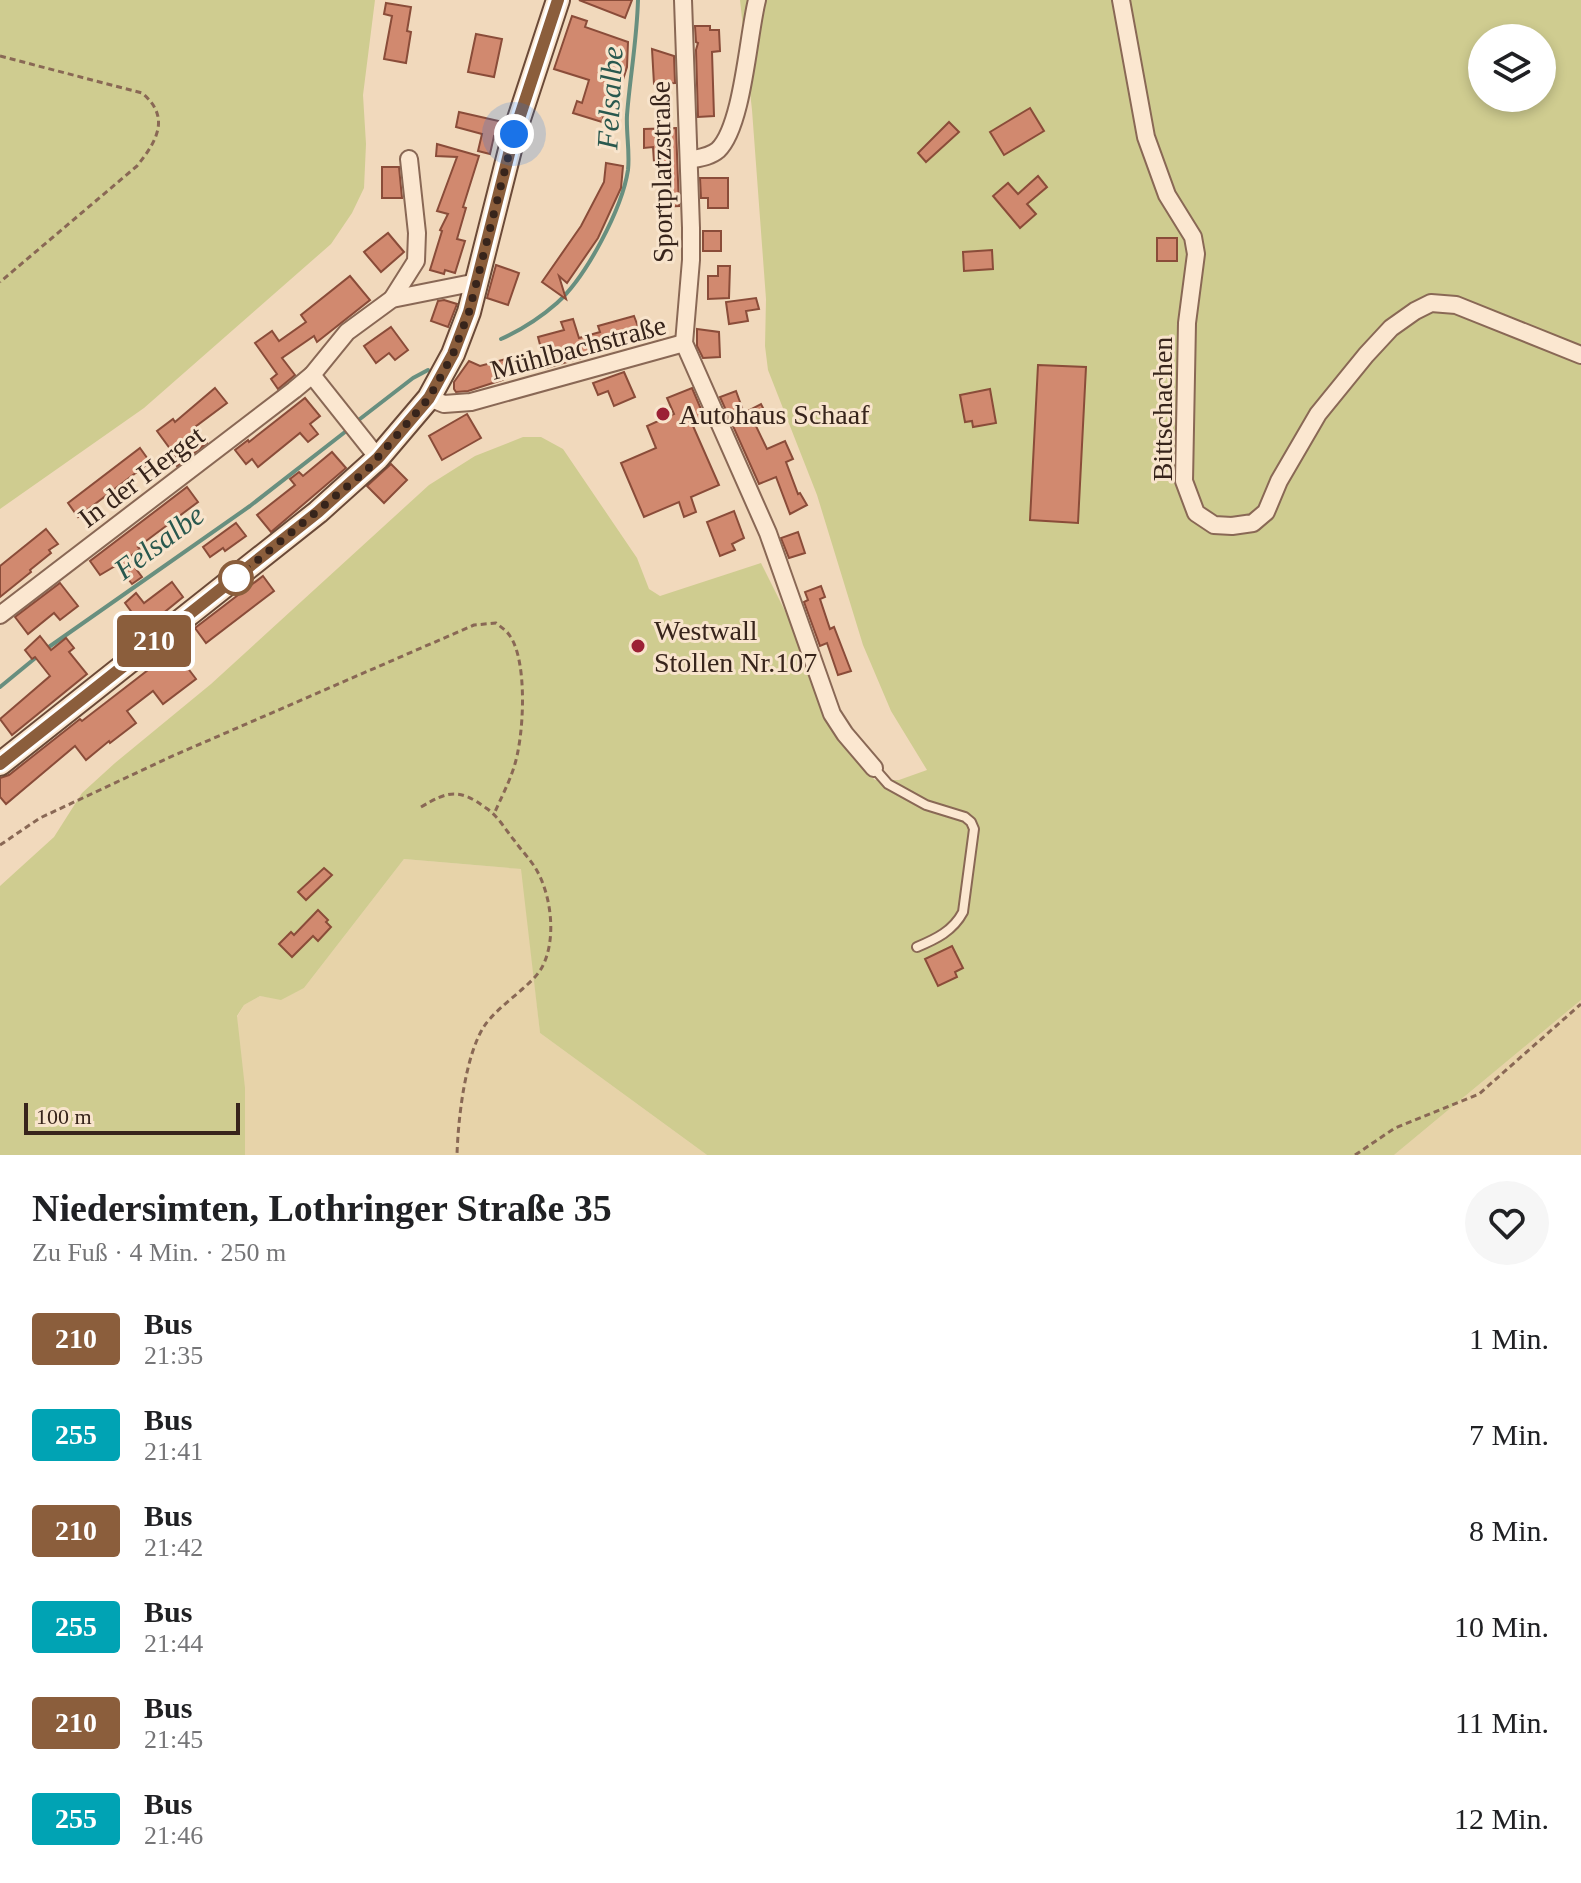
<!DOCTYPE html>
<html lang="de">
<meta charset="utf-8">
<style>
body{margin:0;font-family:Georgia,serif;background:#f6f6f6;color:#202124;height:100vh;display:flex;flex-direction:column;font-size:30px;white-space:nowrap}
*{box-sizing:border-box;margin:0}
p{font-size:26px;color:#757577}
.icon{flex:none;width:44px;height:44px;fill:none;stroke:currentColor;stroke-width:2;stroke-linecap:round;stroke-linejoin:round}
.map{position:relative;height:1155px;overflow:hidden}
.details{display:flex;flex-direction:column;background:#fff;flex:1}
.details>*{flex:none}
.badge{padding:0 16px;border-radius:6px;font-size:28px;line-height:52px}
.fabs{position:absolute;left:1468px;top:24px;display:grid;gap:16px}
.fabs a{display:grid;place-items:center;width:88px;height:88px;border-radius:50%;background:#fff;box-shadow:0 4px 12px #0003;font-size:40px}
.scale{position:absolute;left:24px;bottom:20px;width:216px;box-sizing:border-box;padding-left:8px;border:4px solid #37241b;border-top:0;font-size:22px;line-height:28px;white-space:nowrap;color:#37241b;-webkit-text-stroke:6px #f8e4cc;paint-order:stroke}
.you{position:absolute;width:40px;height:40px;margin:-20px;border:6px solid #fff;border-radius:50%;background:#1a73e8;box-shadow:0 0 0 12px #1a73e833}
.map>.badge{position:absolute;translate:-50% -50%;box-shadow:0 0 0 4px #fff}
.round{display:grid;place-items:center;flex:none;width:84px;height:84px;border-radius:42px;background:#f6f6f6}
.overview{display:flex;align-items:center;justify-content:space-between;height:136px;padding:0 32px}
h1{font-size:38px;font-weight:700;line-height:60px}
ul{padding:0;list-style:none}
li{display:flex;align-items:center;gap:24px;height:96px;padding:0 32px}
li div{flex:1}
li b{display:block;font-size:30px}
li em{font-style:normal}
li .badge{min-width:88px;font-weight:700;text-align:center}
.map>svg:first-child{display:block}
.farmland{fill:#e7d3a9}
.green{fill:#cfcc90;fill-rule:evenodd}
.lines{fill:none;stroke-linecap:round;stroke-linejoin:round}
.stream{stroke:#688f7f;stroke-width:4}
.building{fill:#d1896f;stroke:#8a4c39;stroke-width:2}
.lane-casing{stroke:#896855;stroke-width:12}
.street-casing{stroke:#896855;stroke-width:20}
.secondary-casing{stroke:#6b4a38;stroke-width:26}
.path{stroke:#896855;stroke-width:3;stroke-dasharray:6 4;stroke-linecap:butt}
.lane{stroke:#fbe7d0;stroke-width:8}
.street{stroke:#fbe7d0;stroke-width:16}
.secondary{stroke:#fbe7d0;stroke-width:22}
.line-casing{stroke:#fff;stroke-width:18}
.line{stroke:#8b5e3c;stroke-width:12}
.walk{stroke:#37241b;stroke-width:8;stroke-dasharray:0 14.4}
.poi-dot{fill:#9c2135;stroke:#f8e4cc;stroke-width:3}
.stop-dot{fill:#fff;stroke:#8b5e3c;stroke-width:4}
.labels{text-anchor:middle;stroke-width:6;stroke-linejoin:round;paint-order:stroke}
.street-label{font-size:28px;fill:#37241b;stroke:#f8e4cc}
.poi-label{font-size:28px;fill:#37241b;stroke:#f8e4cc;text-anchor:start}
.water-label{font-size:30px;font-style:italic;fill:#29584e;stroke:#f8e4cc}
</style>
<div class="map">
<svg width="1581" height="1155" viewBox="0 0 1581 1155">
<rect width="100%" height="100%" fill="#f1d9bc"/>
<g class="farmland">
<polygon points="404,859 522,869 540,1033 707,1155 245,1155 237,1017 244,1005 260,996 281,999 304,988"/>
<polygon points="1581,1000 1581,1155 1394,1155"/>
</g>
<g class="green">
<polygon points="0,0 375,0 363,95 366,144 364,188 352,213 331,244 144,408 0,509"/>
<path d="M740,0H1581V1000L1394,1155H707L540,1033L521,869L404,859L304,988L281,1000L260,996L244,1005L237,1016L245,1088V1155H0V886L54,837L82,793L115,763L211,684L429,485L475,456L523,437H541L563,449L637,558L649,589L660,596L761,563L789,619L828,722L850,755L875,780H899L927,770L891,711L863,645L817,495L768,370L765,346L766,299L752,110ZM1482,38H1542V98H1482Z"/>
</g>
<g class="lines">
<g class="stream">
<path d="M501,339C521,330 540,318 557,303C586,277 622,209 628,170C630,152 626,133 627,115C630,77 637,39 638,0"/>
<polyline points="356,422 413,378 428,370"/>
<polyline points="46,649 250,506 345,432"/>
<polyline points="0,687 39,655"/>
</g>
</g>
<g class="building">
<polygon points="579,0 632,0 625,18"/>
<polygon points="386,3 411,7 407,31 411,32 406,63 384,59 392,16 384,14"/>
<polygon points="572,16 587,21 585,27 628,42 627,67 615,104 608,102 602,122 573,113 577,101 582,103 589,80 554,69"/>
<polygon points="695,26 710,26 710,30 719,30 720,51 712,52 714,116 698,117 696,50 698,43 696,42"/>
<polygon points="476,34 502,39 494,77 468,72"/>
<polygon points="652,49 674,56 675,83 654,84"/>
<polygon points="1030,108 1044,131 1004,155 990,132"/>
<polygon points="459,112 503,122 499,138 494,136 490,154 478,151 482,134 456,127"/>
<polygon points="949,122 959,132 926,162 918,153"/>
<polygon points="676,128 679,206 662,207 660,162 654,162 653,147 644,148 644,129"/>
<polygon points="437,144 479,156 463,207 466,208 457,239 465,241 455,273 445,270 444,274 430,270 442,231 440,230 448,214 437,211 457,157 436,156"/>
<polygon points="606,163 623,166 621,188 598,238 567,283 559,276 566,299 542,282 581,226 604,182"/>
<polygon points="382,167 399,167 402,198 382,198"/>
<polygon points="1038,176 1047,187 1027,204 1036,214 1020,228 993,196 1008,183 1018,194"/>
<polygon points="700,178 728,178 728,208 708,208 708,198 701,198"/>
<rect x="703" y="231" width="18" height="20"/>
<polygon points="388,233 404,252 381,272 364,252"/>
<rect x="1157" y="238" width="20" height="23"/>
<polygon points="992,250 993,269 964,271 963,252"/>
<polygon points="496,265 519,273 508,305 487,298"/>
<polygon points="718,266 730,266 729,298 708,299 708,276 718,276"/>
<polygon points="350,276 370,300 317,342 314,336 282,358 295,375 278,389 271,379 277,374 255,343 272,331 279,341 306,322 301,315"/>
<polygon points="756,298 759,309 746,311 748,321 729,324 726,302"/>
<polygon points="444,300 457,304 448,327 431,321 438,301"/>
<polygon points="634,316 642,337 594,352 595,354 546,368 538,337 564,330 561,322 573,319 579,338 600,332 598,326"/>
<polygon points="391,327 408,350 395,360 389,353 376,363 364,346"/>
<polygon points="697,329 719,332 720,357 703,358 697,346"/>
<polygon points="506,359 509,370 506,371 507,377 502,380 468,391 456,392 454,389 454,382 469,361 480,366"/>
<polygon points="1038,365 1086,367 1078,523 1030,520"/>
<polygon points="624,372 635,397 614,406 608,391 598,395 593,383"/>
<polygon points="215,388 227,403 195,427 207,443 177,466 172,459 176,457 157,431 173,419 175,422"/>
<polygon points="692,388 706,421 693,426 719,485 691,497 696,512 684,517 679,502 644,517 621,463 656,448 647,426 674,414 667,398"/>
<polygon points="990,389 996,423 973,427 972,421 965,422 960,395"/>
<polygon points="736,391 744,413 761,404 767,416 754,422 767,449 785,441 793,459 786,462 798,494 800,493 807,505 790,514 776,477 759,484 720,397"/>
<polygon points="305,398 320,416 310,424 318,434 308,442 300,433 258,467 252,459 246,464 235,450 248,440 249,442"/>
<polygon points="467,414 481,438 442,460 429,436"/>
<polygon points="140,448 150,462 78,517 68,503"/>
<polygon points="332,452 346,468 271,532 257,515 295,485 290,479 299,472 303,476"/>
<polygon points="391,464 407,480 384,503 367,486"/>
<polygon points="187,487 198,502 138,547 140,549 128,558 142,577 132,584 117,565 100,575 90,561"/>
<polygon points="734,511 744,538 732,544 735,550 720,556 707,522"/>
<polygon points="236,523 246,536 225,551 223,548 210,557 203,547"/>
<polygon points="46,529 58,544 49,550 51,553 30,570 31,572 0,597 0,566"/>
<polygon points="798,532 805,553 789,558 781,538"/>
<polygon points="263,576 274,591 206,643 195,628"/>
<polygon points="172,582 183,597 129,641 117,626 133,614 125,603 136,593 144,603"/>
<polygon points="60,583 78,606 60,620 54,613 28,634 15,617"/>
<polygon points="821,586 825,597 820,599 830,629 834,627 851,671 838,675 827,643 820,646 804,602 808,600 805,592"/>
<polygon points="40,636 51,650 66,638 74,648 69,652 87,674 12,735 0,719 50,676 35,657 32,659 25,650"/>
<polygon points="174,650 196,679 163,704 153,691 127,711 136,723 110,743 109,741 86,760 75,746 6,804 0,797 0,778 9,775 80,719 82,721"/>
<polygon points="324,868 332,875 306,900 298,892"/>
<polygon points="318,910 328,920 326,922 331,927 318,941 313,936 292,957 279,944 291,932 294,935"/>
<polygon points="952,946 963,968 955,972 957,977 938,986 925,959"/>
</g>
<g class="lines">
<g class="lane-casing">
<path id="lane" d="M874,768L888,784L926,805L965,817L971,822L974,829L963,912C953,931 936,939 917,947"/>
</g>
<g class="street-casing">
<g id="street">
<polyline points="683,0 691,228 691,260 684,343 768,533 832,714 845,734 874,768"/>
<polyline points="1121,0 1146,137 1167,195 1193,237 1196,254 1187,323 1184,481 1196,513 1214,525 1232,526 1253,523 1266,512 1279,481 1318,414 1366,355 1391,328 1415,311 1431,303 1456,305 1581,355"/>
<path d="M689,160C698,158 710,157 718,150C743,126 748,35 757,0"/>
<polyline points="392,299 416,261 417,233 409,159"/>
<polyline points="312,375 378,458"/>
<polyline points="429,398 444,404 471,402 684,343"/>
<polyline points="0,615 294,390 312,375 347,332 392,299 477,282"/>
</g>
</g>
<g class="secondary-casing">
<polyline id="secondary" points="0,764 318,512 378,458 429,398 453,354 469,312 514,134 558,0"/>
</g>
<g class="path">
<path d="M0,56L142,93C171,117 157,141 137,166L0,282"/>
<path d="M421,807C448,791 459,788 486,808C498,816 505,829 514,840C521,850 530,859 536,869C552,896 557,942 541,969C531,986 499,1005 485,1025C465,1054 458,1120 457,1155"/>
<path d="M0,845L40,818L168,758L474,625L496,623C501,627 507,631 510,636C528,662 524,737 514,767C509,783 501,798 494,814"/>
<polyline points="1355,1155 1395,1128 1479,1094 1581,1004"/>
</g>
<use href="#lane" class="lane"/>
<use href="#street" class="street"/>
<use href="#secondary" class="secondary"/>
</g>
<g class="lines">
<g class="line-casing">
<polyline id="line" points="0,764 318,512 378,458 429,398 453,354 469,312 514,134 558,0"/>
</g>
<use href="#line" class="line"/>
<polyline class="walk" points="236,578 367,470 429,398 453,354 469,312 514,134"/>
</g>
<g class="poi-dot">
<circle cx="663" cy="414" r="8"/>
<circle cx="638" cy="646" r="8"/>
</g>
<circle class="stop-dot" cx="236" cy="578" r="16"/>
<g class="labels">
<g class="street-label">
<text transform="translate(661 172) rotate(-91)" y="10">Sportplatzstraße</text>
<text transform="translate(578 347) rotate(-15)" y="10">Mühlbachstraße</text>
<text transform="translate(1162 409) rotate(-90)" y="10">Bittschachen</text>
<text transform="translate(141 476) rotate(-37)" y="10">In der Herget</text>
</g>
<g class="poi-label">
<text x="679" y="424">Autohaus Schaaf</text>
<text x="654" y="640">Westwall<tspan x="654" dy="32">Stollen Nr.107</tspan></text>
</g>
<g class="water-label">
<text transform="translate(610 98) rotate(-87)" y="10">Felsalbe</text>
<text transform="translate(159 542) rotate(-37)" y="10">Felsalbe</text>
</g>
</g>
</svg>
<div class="fabs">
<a><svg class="icon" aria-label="layers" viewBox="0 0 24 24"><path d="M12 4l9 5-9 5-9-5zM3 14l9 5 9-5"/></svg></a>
</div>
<div class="scale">100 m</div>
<div class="you" style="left:514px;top:134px"></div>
<b class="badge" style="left:154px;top:641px;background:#8b5e3c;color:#fff">210</b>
</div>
<section class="details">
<div class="overview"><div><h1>Niedersimten, Lothringer Straße 35</h1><p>Zu Fuß · 4 Min. · 250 m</p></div><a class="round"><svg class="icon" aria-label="heart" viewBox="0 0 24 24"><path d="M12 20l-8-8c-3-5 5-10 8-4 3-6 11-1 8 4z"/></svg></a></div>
<ul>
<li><span class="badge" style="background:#8b5e3c;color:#fff">210</span><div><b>Bus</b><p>21:35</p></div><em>1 Min.</em></li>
<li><span class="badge" style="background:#00a3b4;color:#fff">255</span><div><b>Bus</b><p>21:41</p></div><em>7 Min.</em></li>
<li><span class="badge" style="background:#8b5e3c;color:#fff">210</span><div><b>Bus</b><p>21:42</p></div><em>8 Min.</em></li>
<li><span class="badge" style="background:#00a3b4;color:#fff">255</span><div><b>Bus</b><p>21:44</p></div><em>10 Min.</em></li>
<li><span class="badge" style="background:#8b5e3c;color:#fff">210</span><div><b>Bus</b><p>21:45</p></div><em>11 Min.</em></li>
<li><span class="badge" style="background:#00a3b4;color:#fff">255</span><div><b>Bus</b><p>21:46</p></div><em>12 Min.</em></li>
</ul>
</section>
